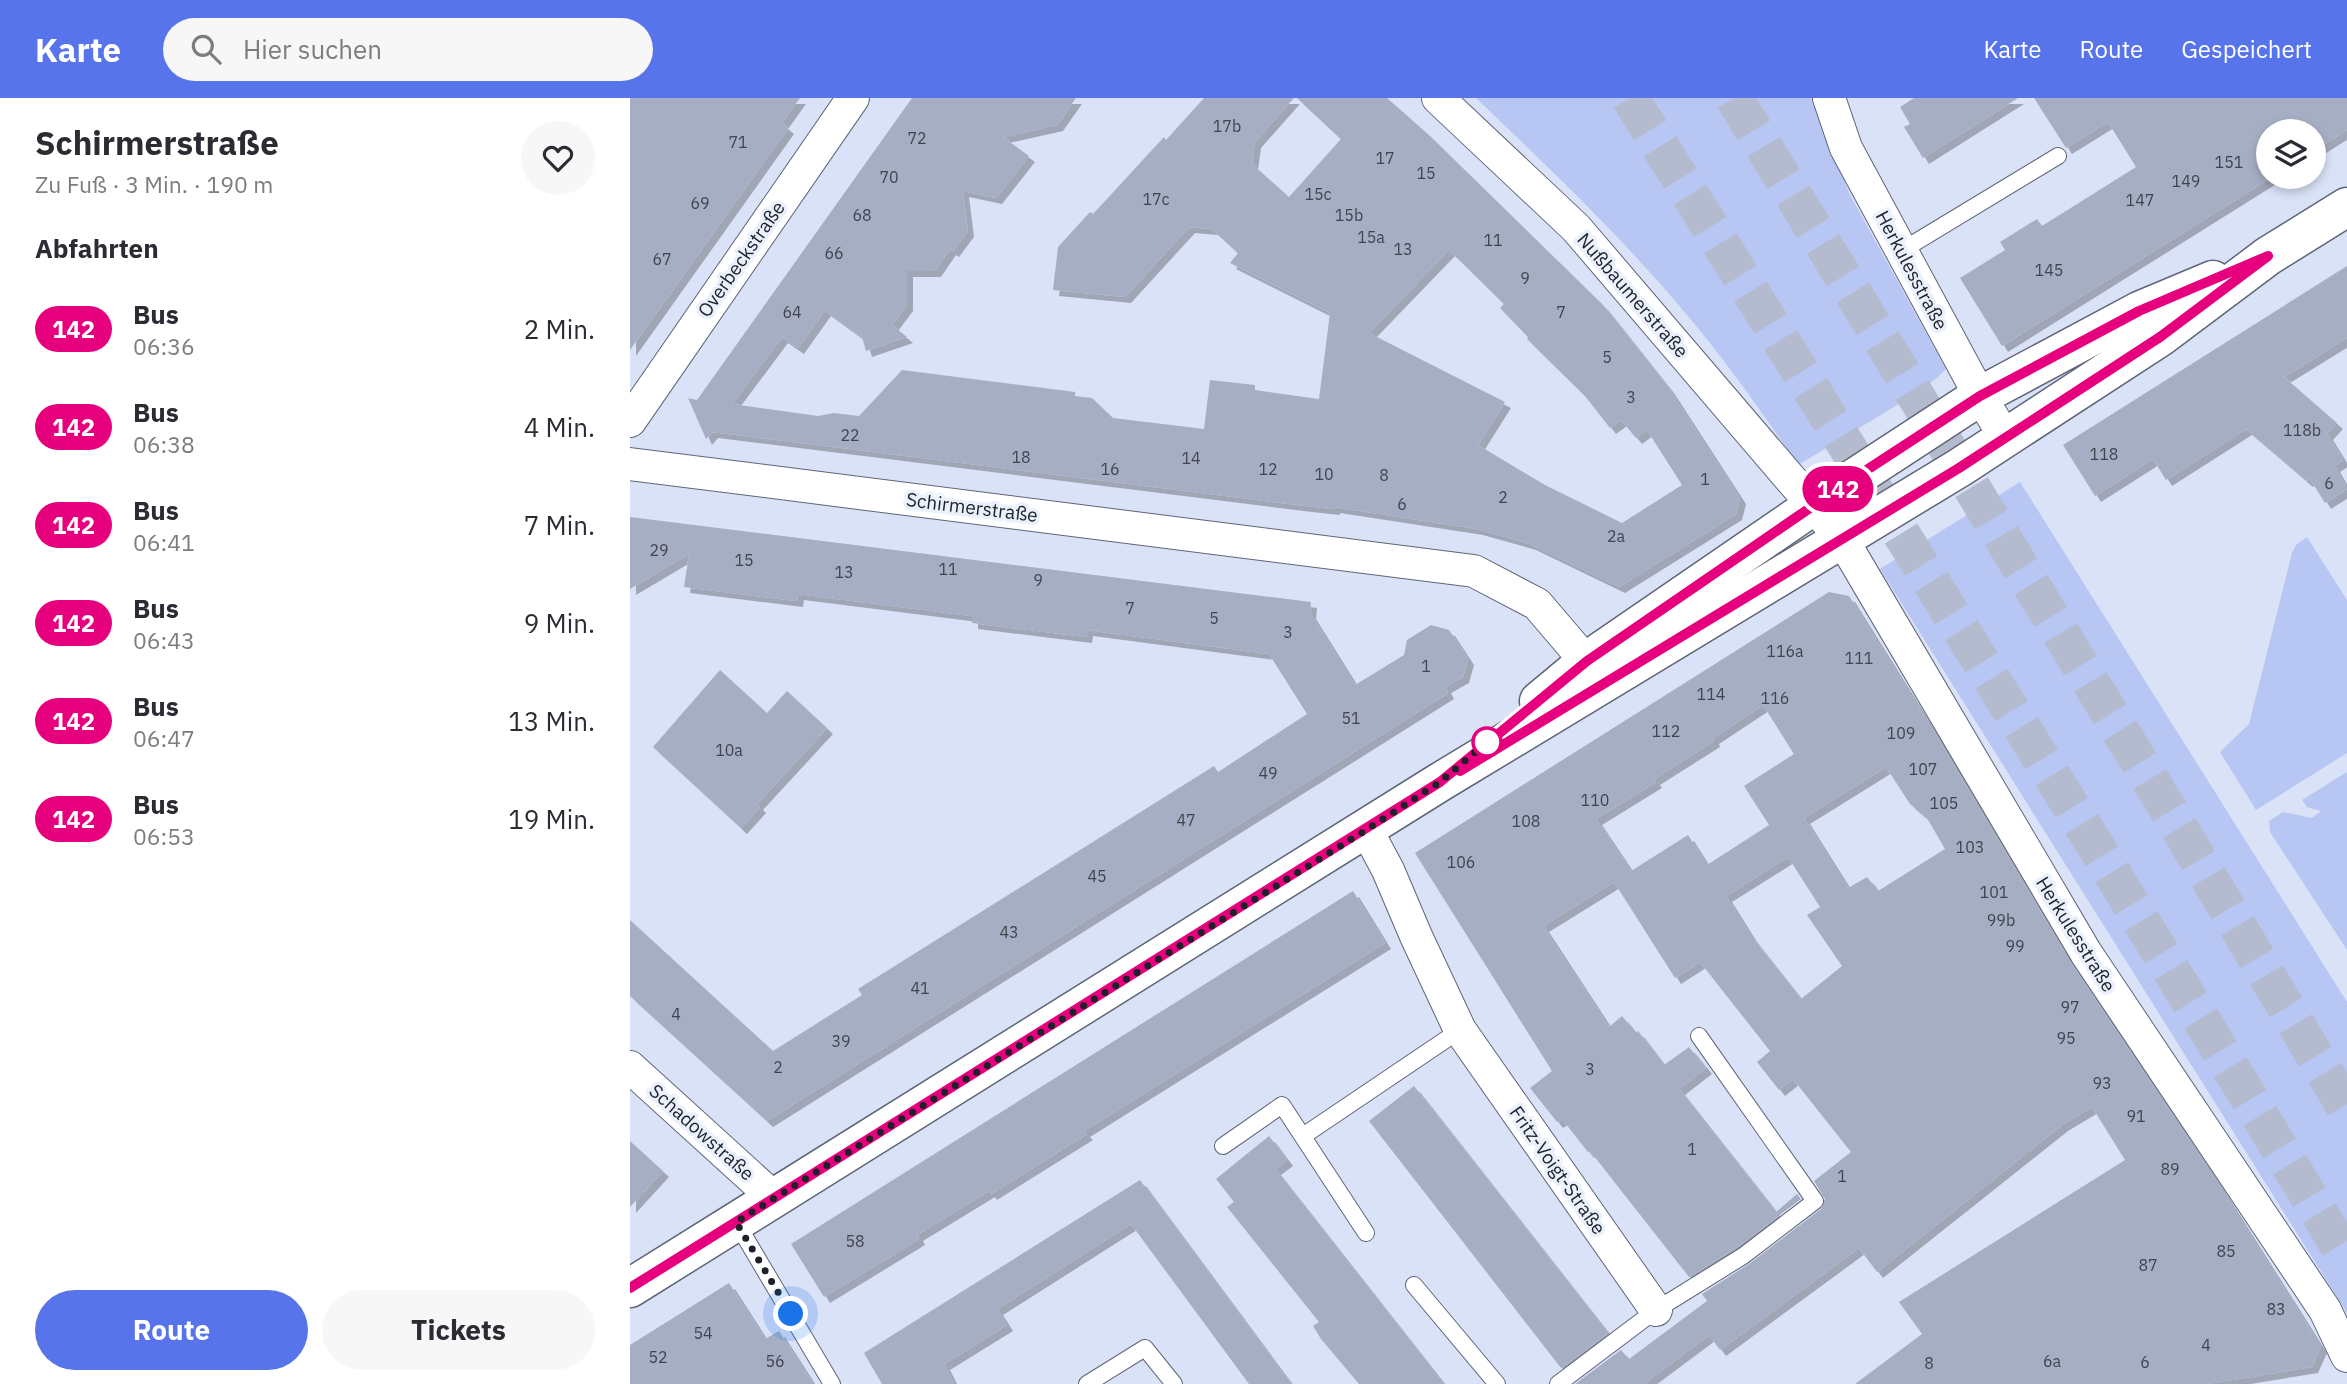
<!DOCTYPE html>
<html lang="de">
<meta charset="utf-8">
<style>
body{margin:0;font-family:"IBM Plex Sans",sans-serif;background:#f7f7f7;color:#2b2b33;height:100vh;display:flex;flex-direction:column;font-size:26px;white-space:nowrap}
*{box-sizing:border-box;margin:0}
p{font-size:23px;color:#7c7c81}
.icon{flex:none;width:38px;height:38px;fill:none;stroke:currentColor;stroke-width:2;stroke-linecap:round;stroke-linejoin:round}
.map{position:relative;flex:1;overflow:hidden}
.side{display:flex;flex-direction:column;background:#fff;width:630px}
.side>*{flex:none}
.badge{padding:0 14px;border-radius:23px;font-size:24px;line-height:46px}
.fabs{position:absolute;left:1626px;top:21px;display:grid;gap:14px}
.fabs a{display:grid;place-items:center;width:70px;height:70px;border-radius:50%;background:#fff;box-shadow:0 4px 10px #0003;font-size:35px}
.you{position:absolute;width:35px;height:35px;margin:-18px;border:5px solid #fff;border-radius:50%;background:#1a73e8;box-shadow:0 0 0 10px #1a73e833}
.map>.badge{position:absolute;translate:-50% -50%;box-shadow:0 0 0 4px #fff}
h2{padding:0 35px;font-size:26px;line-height:63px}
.round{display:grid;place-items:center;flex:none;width:74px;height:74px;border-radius:37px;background:#f7f7f7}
.summary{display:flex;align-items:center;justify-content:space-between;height:119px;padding:0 35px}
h1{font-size:33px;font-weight:700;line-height:52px}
.button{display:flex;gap:14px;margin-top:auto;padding:14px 35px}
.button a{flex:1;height:80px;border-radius:42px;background:#5874ea;color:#fff;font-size:28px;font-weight:700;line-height:80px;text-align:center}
.button a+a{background:#f7f7f7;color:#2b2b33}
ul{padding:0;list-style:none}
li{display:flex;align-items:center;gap:21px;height:98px;padding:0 35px}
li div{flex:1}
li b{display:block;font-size:26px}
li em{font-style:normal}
li .badge{min-width:77px;font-weight:700;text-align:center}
header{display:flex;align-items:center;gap:42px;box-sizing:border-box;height:98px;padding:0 35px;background:#5874ea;color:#fff}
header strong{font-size:33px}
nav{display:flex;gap:38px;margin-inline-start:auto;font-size:24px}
.search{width:490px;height:63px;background:#f7f7f7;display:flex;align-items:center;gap:18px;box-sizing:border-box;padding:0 24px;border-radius:38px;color:#7c7c81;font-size:26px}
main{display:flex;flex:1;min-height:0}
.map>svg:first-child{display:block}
.green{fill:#b7c6f2}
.building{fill:#a6aec3;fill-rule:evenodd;filter:url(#shadow)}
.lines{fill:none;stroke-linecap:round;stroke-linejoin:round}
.trunk-tunnel{stroke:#b4bbcf;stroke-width:38;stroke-dasharray:38 19;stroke-linecap:butt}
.service-casing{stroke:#5e6578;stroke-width:18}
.minor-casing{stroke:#5e6578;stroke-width:34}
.tertiary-casing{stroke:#5e6578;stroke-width:41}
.service{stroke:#fff;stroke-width:16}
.minor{stroke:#fff;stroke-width:32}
.tertiary{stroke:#fff;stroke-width:38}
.line-casing{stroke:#fff;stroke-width:16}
.line{stroke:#e6007e;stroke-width:10}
.walk{stroke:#1e2129;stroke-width:7;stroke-dasharray:0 12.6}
.stop-dot{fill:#fff;stroke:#e6007e;stroke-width:3.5}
.labels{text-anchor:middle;stroke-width:7;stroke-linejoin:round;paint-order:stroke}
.number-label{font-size:16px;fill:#404450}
.street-label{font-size:19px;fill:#1e2129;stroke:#ebf0fd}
</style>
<header>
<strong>Karte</strong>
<div class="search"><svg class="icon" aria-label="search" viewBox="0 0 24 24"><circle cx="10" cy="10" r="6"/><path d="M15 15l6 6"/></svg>Hier suchen</div>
<nav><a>Karte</a><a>Route</a><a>Gespeichert</a></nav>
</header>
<main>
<section class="side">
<div class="summary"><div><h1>Schirmerstraße</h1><p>Zu Fuß · 3 Min. · 190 m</p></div><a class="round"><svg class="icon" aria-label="heart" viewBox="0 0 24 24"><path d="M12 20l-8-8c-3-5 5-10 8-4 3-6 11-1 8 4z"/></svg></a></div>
<h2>Abfahrten</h2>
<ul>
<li><span class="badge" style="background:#e6007e;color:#fff">142</span><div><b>Bus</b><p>06:36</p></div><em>2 Min.</em></li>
<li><span class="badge" style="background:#e6007e;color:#fff">142</span><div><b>Bus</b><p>06:38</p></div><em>4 Min.</em></li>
<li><span class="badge" style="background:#e6007e;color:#fff">142</span><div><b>Bus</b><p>06:41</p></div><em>7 Min.</em></li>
<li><span class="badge" style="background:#e6007e;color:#fff">142</span><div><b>Bus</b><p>06:43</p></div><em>9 Min.</em></li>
<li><span class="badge" style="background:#e6007e;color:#fff">142</span><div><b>Bus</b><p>06:47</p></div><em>13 Min.</em></li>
<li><span class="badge" style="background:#e6007e;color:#fff">142</span><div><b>Bus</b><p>06:53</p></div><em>19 Min.</em></li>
</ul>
<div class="button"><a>Route</a><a>Tickets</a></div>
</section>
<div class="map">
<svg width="1717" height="1286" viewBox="0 0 1717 1286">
<defs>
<filter id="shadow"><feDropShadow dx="6" dy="6" stdDeviation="0" flood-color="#0004"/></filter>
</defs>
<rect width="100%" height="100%" fill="#dae2f8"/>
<g class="green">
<path d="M846,0H1181L1220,97L1316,271L1307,280L1264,309L1168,367C1133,316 1097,264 1057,217C992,139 919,70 846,0Z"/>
<polygon points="1390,384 1717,904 1717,1215 1250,471"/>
<polygon points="1677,439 1717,502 1717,655 1626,712 1590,654 1619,626 1662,455 1666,447"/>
<polygon points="1717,674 1717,852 1640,734 1639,723 1653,714 1682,720 1691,713 1677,709 1672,702"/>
</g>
<g class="building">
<polygon points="0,0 170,0 152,25 158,30 0,252"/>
<path d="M282,0H446L427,27L373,39L399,58L366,100L333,93L338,133L323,153L320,151L305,173H277V207L262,227L277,239L236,253L232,239L195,212L168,250L152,239L102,306L188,318L204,315L229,318L272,272L445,294V298L462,300L483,320L574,331L580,282L625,287V292L689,301L700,215L600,165L608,155L582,131L559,129L495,199L423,192L428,149L460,114L463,116L534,39L536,42L574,0H664L625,44L622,66L659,99L711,41L667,0H757L799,37L973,207L1038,289L1110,400L1106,416L989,489L900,446L847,431L704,409V411L676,408L82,334L76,341L58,300L67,302ZM819,152L874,206L870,210L898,239L897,241L955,298L980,330L991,322L1006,340L1017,332L1052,387L992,425L915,387L848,347L875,304L739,235Z"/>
<polygon points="1284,0 1388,0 1293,60 1274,29 1280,26 1270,9"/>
<polygon points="1404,0 1717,0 1717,32 1684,53 1684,33 1638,33 1638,79 1642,79 1372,248 1330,180 1375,152 1370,144 1407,121 1412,128 1506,69 1478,24 1436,50"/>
<polygon points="1717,168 1717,240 1654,279 1707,325 1697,336 1713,362 1704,368 1717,391 1695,405 1680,381 1677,383 1616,331 1536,382 1523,361 1465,398 1433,347"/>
<polygon points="0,419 681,504 680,515 725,587 774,557 777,542 801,527 819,532 838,561 833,579 815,589 818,595 137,1023 0,898 0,822 143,953 232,897 228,891 584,668 588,674 677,616 639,556 457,532 456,539 342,525 342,518 168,496 167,503 54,489 59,456 0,491"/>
<path d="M1199,494L1219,498L1307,639L1441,865L1588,1086L1691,1249L1682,1269L1577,1286H1225L1292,1236L1269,1204L1495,1062L1462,1009L1432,1027L1247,1174L1229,1150L1090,1252L1079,1237L1016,1284L1018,1286H945L991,1252L999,1261L1077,1203L1072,1196L1119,1166L1191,1111L1195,1101L1184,1083L1221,1054L1163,981L1149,992L1127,964L1140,953L1070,864L1045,880L984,784L913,828L979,929L992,918L1006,935L1008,933L1034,967L1059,949L1076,970L1049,991L1146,1114L1167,1096L1171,1101L1107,1149L1059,1179L960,1053L958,1054L932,1021L927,1024L900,990L922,973L785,755ZM1133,607L1164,656L1114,688L1139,727L1077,767L1058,737L1001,773L966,721L1026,684L1024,681L1084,643L1083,640ZM1256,669L1280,706L1297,720L1315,751L1248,793L1237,779L1218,790L1174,720ZM1158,759L1190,809L1177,817L1212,868L1171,901L1121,838L1096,798Z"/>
<polygon points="90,572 137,615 157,593 197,630 127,706 130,709 111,730 23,649"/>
<polygon points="723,793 755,845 454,1033 457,1036 361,1096 359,1093 287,1137 289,1141 194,1199 161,1146"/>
<polygon points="784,988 978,1235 931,1270 739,1023"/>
<polygon points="639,1038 657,1062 645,1071 814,1286 729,1286 691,1241 683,1228 689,1224 597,1109 604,1104 586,1081"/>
<polygon points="0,1043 33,1073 0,1109"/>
<polygon points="510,1082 661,1286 619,1286 501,1126 367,1211 377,1227 314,1266 324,1286 252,1286 234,1255"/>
<polygon points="99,1185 135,1241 149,1233 183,1286 0,1286 0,1247"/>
</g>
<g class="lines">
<g class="trunk-tunnel">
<polyline points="1000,0 1465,747 1717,1161"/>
<polyline points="1104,0 1538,711 1717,1012"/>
</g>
<g class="service-casing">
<g id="service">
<polyline points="1271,153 1428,58"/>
<polyline points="673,1038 830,932"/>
<polyline points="593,1048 652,1007 736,1135"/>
<polyline points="106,1124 202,1286"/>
<polyline points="784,1187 867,1286"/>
<polyline points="457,1286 515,1250 544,1286"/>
<polyline points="928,1286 1026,1212 1113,1158 1185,1103 1069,938"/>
</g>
</g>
<g class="minor-casing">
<g id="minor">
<polyline points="808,0 946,130 1212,441 1456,855 1695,1212 1717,1258"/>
<polyline points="1199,0 1216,50 1350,298 1375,339"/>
<polyline points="0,323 223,0"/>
<polyline points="0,366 844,473 907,506 971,581"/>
<polyline points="736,731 758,772 786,838 830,932 1026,1212"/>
<polyline points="0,969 144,1100"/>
</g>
</g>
<g class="tertiary-casing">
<g id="tertiary">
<polyline points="909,603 957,563 1209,390 1350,298 1509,213 1583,182"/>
<polyline points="0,1190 810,684 1329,370 1530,239 1638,158 1717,109"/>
</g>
</g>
<use href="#service" class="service"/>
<use href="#minor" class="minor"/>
<use href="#tertiary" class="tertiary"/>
</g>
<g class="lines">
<g class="line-casing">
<polyline id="line" points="0,1190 810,684 957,563 1209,390 1350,298 1509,213 1638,158 1530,239 1329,370 830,673"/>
</g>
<use href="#line" class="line"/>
<polyline class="walk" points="161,1216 106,1124 736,732 810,684 857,644"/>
</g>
<circle class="stop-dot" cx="857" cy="644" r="14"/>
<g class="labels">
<g class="number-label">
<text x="597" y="34">17b</text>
<text x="287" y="46">72</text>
<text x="108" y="50">71</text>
<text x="755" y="66">17</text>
<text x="1599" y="70">151</text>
<text x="796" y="81">15</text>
<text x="259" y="85">70</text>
<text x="1556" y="89">149</text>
<text x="688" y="102">15c</text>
<text x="526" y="107">17c</text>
<text x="1510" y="108">147</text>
<text x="70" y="111">69</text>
<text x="232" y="123">68</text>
<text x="719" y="123">15b</text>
<text x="741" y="145">15a</text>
<text x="863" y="148">11</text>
<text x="773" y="157">13</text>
<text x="204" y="161">66</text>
<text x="32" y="167">67</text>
<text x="1419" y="178">145</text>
<text x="895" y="186">9</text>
<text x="162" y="220">64</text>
<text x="931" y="220">7</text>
<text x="977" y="265">5</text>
<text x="1001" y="305">3</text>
<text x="1672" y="338">118b</text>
<text x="220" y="343">22</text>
<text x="1474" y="362">118</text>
<text x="391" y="365">18</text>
<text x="561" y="366">14</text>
<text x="480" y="377">16</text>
<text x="638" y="377">12</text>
<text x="694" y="382">10</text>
<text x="754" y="383">8</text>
<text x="1075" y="387">1</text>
<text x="1699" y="391">6</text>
<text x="873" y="405">2</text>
<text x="772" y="412">6</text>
<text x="986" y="444">2a</text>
<text x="29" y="458">29</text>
<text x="114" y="468">15</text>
<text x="318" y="477">11</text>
<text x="214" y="480">13</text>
<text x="408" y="488">9</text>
<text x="500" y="516">7</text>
<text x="584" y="526">5</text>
<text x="658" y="540">3</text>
<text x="1155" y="559">116a</text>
<text x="1229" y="566">111</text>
<text x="796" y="574">1</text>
<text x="1081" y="602">114</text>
<text x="1145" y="606">116</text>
<text x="721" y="626">51</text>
<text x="1036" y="639">112</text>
<text x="1271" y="641">109</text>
<text x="99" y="658">10a</text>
<text x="1293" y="677">107</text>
<text x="638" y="681">49</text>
<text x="965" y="708">110</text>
<text x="1314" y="711">105</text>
<text x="556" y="728">47</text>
<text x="896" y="729">108</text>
<text x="1340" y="755">103</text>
<text x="831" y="770">106</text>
<text x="467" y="784">45</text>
<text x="1364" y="800">101</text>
<text x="1371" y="828">99b</text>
<text x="379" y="840">43</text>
<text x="1385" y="854">99</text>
<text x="290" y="896">41</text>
<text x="1440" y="915">97</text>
<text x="46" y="922">4</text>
<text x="1436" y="946">95</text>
<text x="211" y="949">39</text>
<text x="148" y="975">2</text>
<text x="960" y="977">3</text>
<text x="1472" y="991">93</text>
<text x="1506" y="1024">91</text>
<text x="1062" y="1057">1</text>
<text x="1540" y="1077">89</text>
<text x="1212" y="1084">1</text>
<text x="225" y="1149">58</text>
<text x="1596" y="1159">85</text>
<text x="1518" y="1173">87</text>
<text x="1646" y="1217">83</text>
<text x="73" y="1241">54</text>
<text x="1576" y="1253">4</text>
<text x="28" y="1265">52</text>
<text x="145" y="1269">56</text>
<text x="1422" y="1269">6a</text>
<text x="1515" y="1270">6</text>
<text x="1299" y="1271">8</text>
</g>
<g class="street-label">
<text transform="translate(111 161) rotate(-55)" y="7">Overbeckstraße</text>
<text transform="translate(1282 172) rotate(62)" y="7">Herkulesstraße</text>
<text transform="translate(1003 197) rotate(49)" y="7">Nußbaumerstraße</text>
<text transform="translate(342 409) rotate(7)" y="7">Schirmerstraße</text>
<text transform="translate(1446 836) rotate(58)" y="7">Herkulesstraße</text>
<text transform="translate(72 1034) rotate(42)" y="7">Schadowstraße</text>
<text transform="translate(928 1072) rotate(55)" y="7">Fritz-Voigt-Straße</text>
</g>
</g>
</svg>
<div class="fabs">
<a><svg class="icon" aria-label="layers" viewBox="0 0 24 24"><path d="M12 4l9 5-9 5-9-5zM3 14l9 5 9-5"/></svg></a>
</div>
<div class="you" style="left:161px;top:1216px"></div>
<b class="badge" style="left:1208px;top:391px;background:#e6007e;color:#fff">142</b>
</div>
</main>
